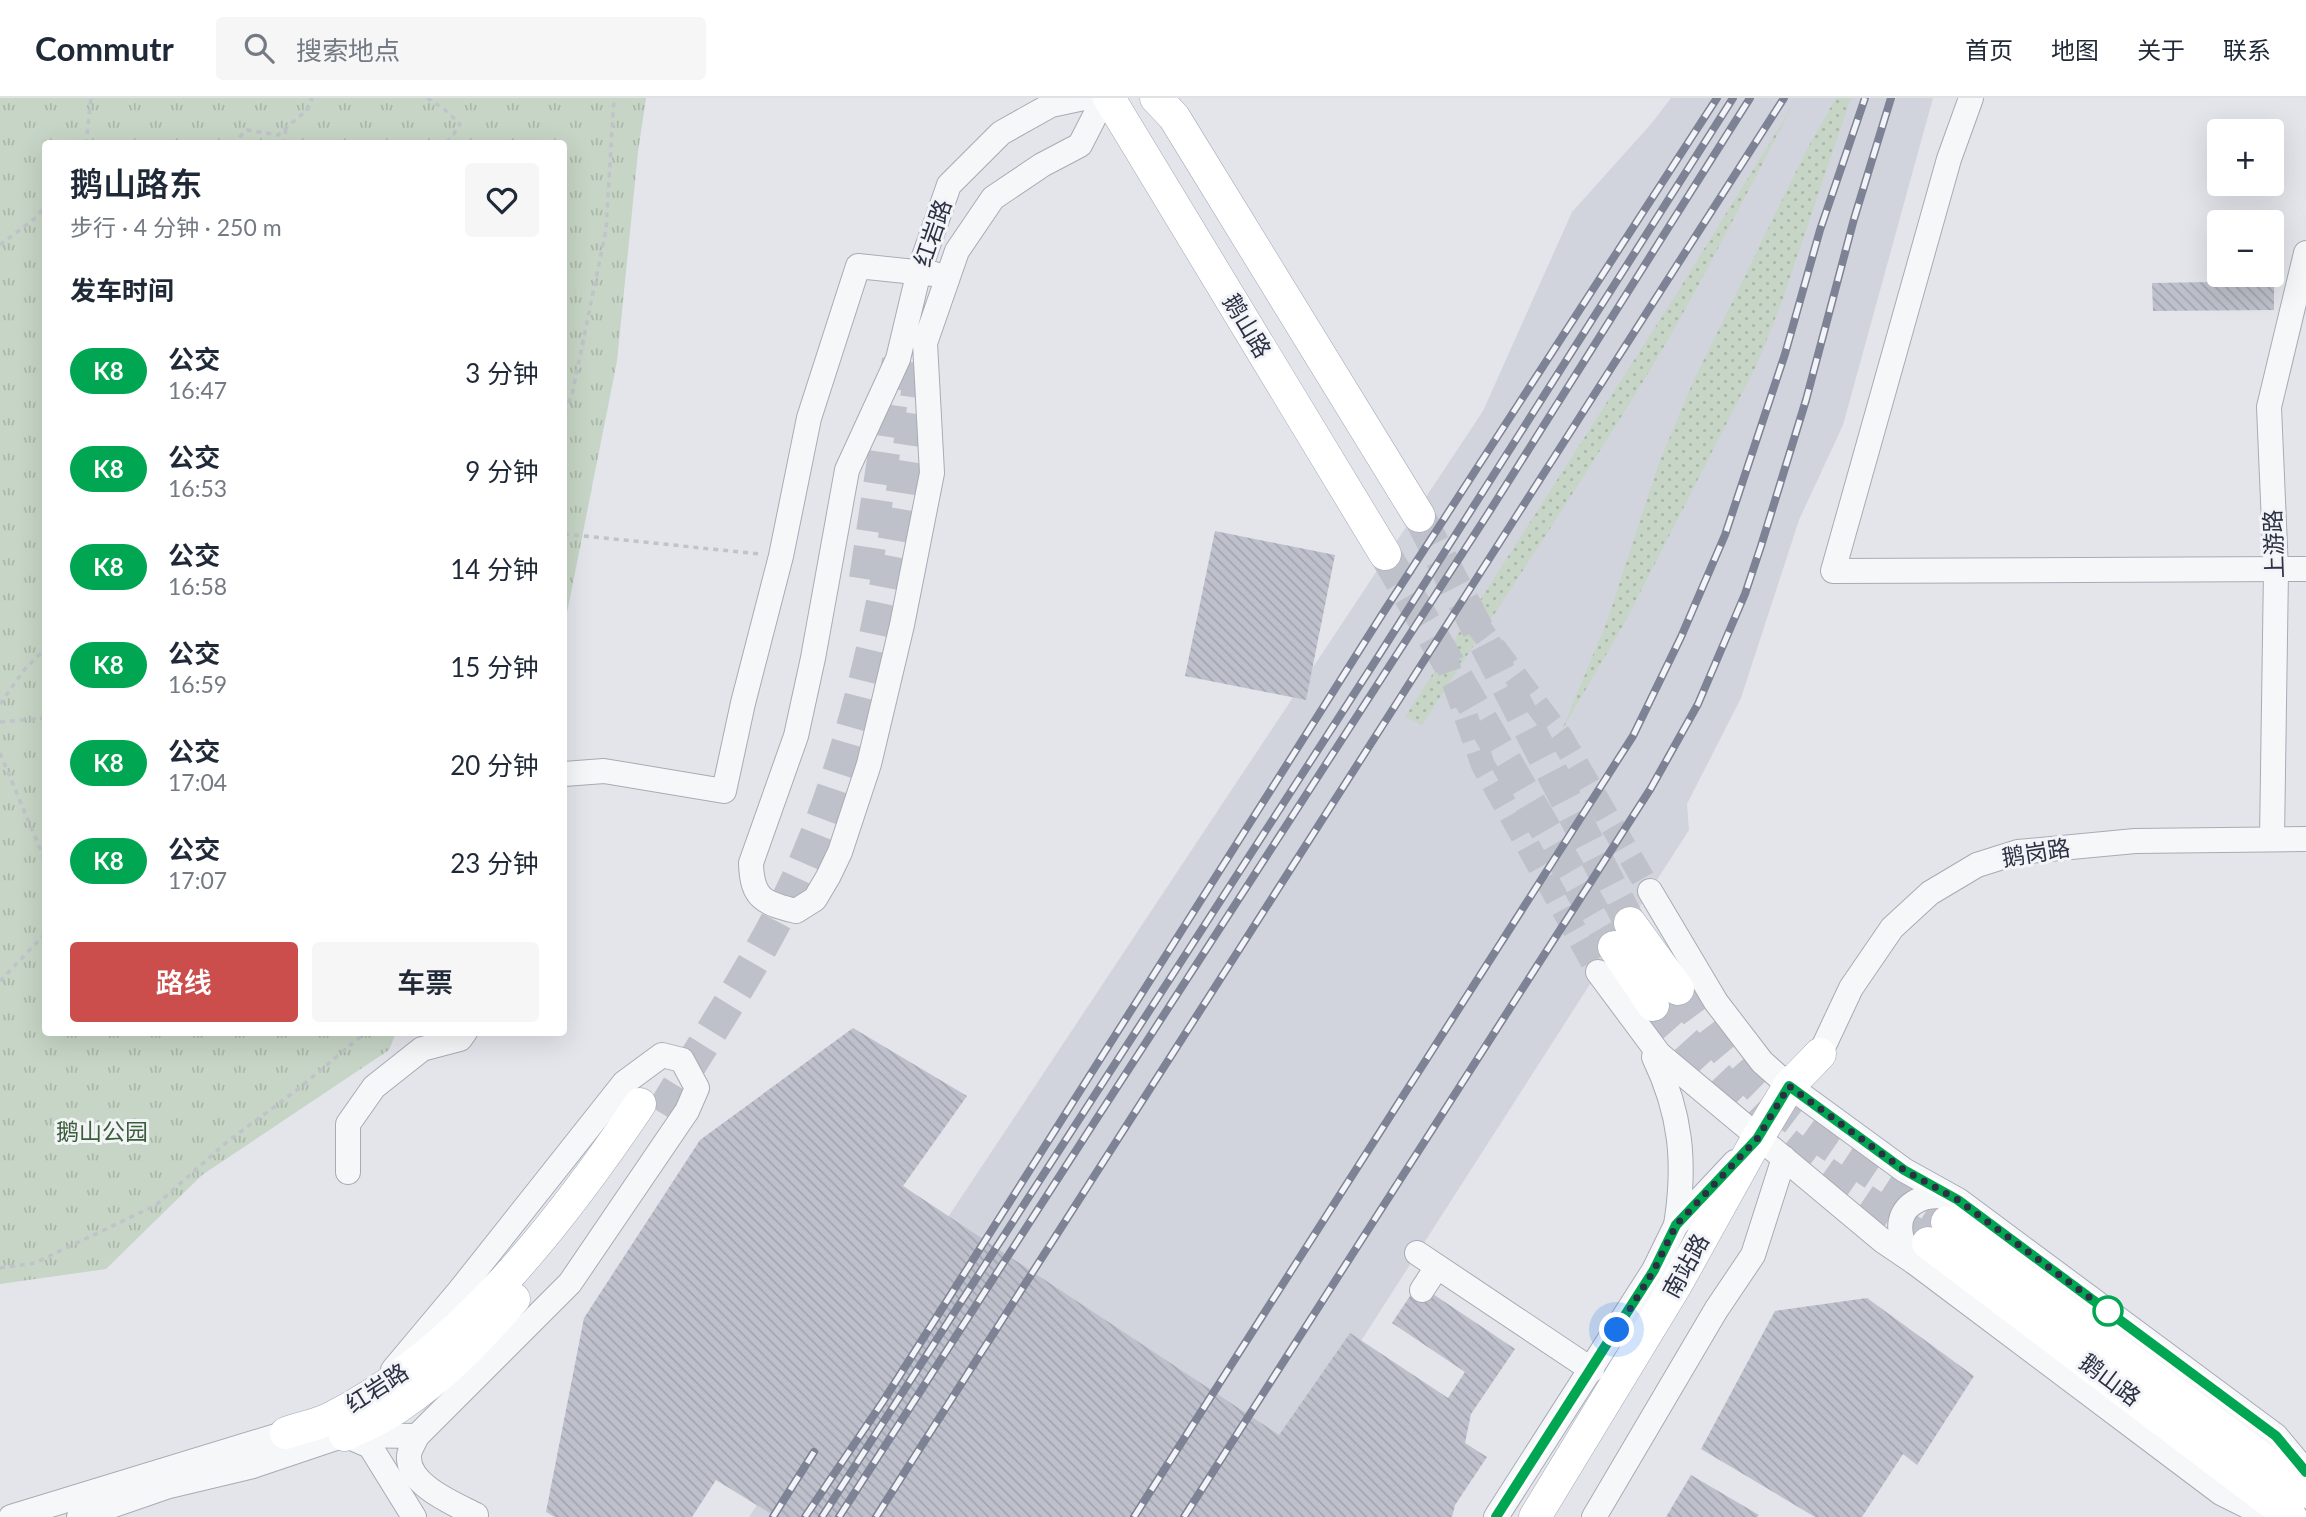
<!DOCTYPE html>
<html lang="zh">
<meta charset="utf-8">
<style>
body{margin:0;font-family:Lato,"Noto Sans SC",sans-serif;background:#f6f6f7;color:#1f2937;height:100vh;display:flex;flex-direction:column;font-size:26px;white-space:nowrap}
*{box-sizing:border-box;margin:0}
p{font-size:23px;color:#747a83}
.icon{flex:none;width:38px;height:38px;fill:none;stroke:currentColor;stroke-width:2;stroke-linecap:round;stroke-linejoin:round}
.map{position:relative;flex:1;overflow:hidden}
.sheet{position:absolute;left:42px;top:42px;width:525px;height:896px;display:flex;flex-direction:column;background:#fff;border-radius:7px;box-shadow:0 7px 28px #0002}
.sheet>*{flex:none}
.badge{padding:0 14px;border-radius:23px;font-size:24px;line-height:46px}
.fabs{position:absolute;left:2207px;top:21px;display:grid;gap:14px}
.fabs a{display:grid;place-items:center;width:77px;height:77px;border-radius:7px;background:#fff;box-shadow:0 7px 28px #0002;font-size:35px}
.you{position:absolute;width:35px;height:35px;margin:-18px;border:5px solid #fff;border-radius:50%;background:#1a73e8;box-shadow:0 0 0 10px #1a73e833}
.map>.badge{position:absolute;translate:-50% -50%;box-shadow:0 0 0 4px #fff}
h2{padding:0 28px;font-size:26px;line-height:63px}
.round{display:grid;place-items:center;flex:none;width:74px;height:74px;border-radius:7px;background:#f6f6f7}
.summary{display:flex;align-items:center;justify-content:space-between;height:119px;padding:0 28px}
h1{font-size:33px;font-weight:600;line-height:52px}
.button{display:flex;gap:14px;margin-top:auto;padding:14px 28px}
.button a{flex:1;height:80px;border-radius:7px;background:#cb4e4d;color:#fff;font-size:28px;font-weight:600;line-height:80px;text-align:center}
.button a+a{background:#f6f6f7;color:#1f2937}
ul{padding:0;list-style:none}
li{display:flex;align-items:center;gap:21px;height:98px;padding:0 28px}
li div{flex:1}
li b{display:block;font-size:26px}
li em{font-style:normal}
li .badge{min-width:77px;font-weight:700;text-align:center}
header{display:flex;align-items:center;gap:42px;box-sizing:border-box;height:98px;padding:0 35px;background:#fff;border-bottom:2px solid #e0e1e3}
header strong{font-size:33px}
nav{display:flex;gap:38px;margin-inline-start:auto;font-size:24px}
.search{width:490px;height:63px;background:#f6f6f7;display:flex;align-items:center;gap:18px;box-sizing:border-box;padding:0 24px;border-radius:7px;color:#747a83;font-size:26px}
.map>svg:first-child{display:block}
.built{fill:#d2d4dd}
.grass{fill:url(#grass-dots)}
.park{fill:url(#park-tufts)}
.building{fill:url(#building-back-hatch)}
.lines{fill:none;stroke-linecap:round;stroke-linejoin:round}
.minor-tunnel{stroke:#bec1c9;stroke-width:24;stroke-dasharray:24 12;stroke-linecap:butt}
.major-tunnel{stroke:#bec1c9;stroke-width:32;stroke-dasharray:32 16;stroke-linecap:butt}
.minor-casing{stroke:#a8abb5;stroke-width:26}
.major-casing{stroke:#a3a8b7;stroke-width:33}
.path{stroke:#c1c3ca;stroke-width:3.5;stroke-dasharray:5 5;stroke-linecap:butt}
.minor{stroke:#f6f7f9;stroke-width:24}
.major{stroke:#fff;stroke-width:32}
.rail-casing{stroke:#7d8294;stroke-width:8}
.rail{stroke:#f3f4f8;stroke-width:5;stroke-dasharray:16;stroke-linecap:butt}
.line-casing{stroke:#fff;stroke-width:16}
.line{stroke:#00a651;stroke-width:10}
.walk{stroke:#2b3043;stroke-width:7;stroke-dasharray:0 12.6}
.stop-dot{fill:#fff;stroke:#00a651;stroke-width:3.5}
.labels{text-anchor:middle;stroke-width:6;stroke-linejoin:round;paint-order:stroke}
.street-label{font-size:23px;fill:#2b3043;stroke:#f3f4f8}
.park-label{font-size:23px;fill:#3a5e39;stroke:#f3f4f8}
</style>
<header>
<strong>Commutr</strong>
<div class="search"><svg class="icon" aria-label="search" viewBox="0 0 24 24"><circle cx="10" cy="10" r="6"/><path d="M15 15l6 6"/></svg>搜索地点</div>
<nav><a>首页</a><a>地图</a><a>关于</a><a>联系</a></nav>
</header>
<div class="map">
<svg width="2306" height="1419" viewBox="0 0 2306 1419">
<defs>
<pattern id="grass-dots" width="8" height="8" patternUnits="userSpaceOnUse" patternTransform="scale(1.75)"><rect width="8" height="8" fill="#c6d5c5"/><path d="M2 2h.1M6 6h.1" fill="none" stroke="#aab7aa" stroke-width="1.8" stroke-linecap="round"/></pattern>
<pattern id="park-tufts" width="24" height="20" patternUnits="userSpaceOnUse" patternTransform="scale(1.75)"><rect width="24" height="20" fill="#c6d5c5"/><path d="M3 7l-1-3M5 7V3M7 7l1-3M15 17l-1-3M17 17v-4M19 17l1-3" fill="none" stroke="#aab7aa"/></pattern>
<pattern id="building-back-hatch" width="6" height="6" patternUnits="userSpaceOnUse" patternTransform="scale(1.75)"><rect width="6" height="6" fill="#bec0cb"/><path d="M-1 5l2 2M0 0l6 6M5-1l2 2" fill="none" stroke="#a3a5b0"/></pattern>
</defs>
<rect width="100%" height="100%" fill="#e3e5eb"/>
<polygon class="built" points="1671,0 1933,0 1843,327 1799,422 1741,600 1687,706 1689,732 1248,1419 749,1419 1483,313 1572,114 1651,26"/>
<g class="grass">
<polygon points="1836,0 1851,0 1781,206 1757,266 1625,524 1562,632 1607,523 1659,365 1693,284 1806,53"/>
<path d="M1796,2C1748,91 1704,182 1652,269C1578,390 1499,508 1422,627L1405,619L1672,203Z"/>
</g>
<polygon class="park" points="0,0 646,0 638,54 617,263 564,530 564,46 46,46 46,934 396,935 389,952 202,1077 106,1171 0,1186"/>
<g class="building">
<polygon points="2274,183 2274,212 2153,213 2152,185"/>
<polygon points="1215,433 1335,457 1306,602 1185,578"/>
<polygon points="853,930 967,998 903,1088 1279,1337 1350,1235 1448,1300 1465,1274 1392,1225 1418,1186 1515,1251 1471,1316 1465,1345 1487,1359 1455,1407 1452,1419 776,1419 716,1382 692,1419 555,1419 546,1414 584,1220 700,1042"/>
<polygon points="1867,1200 1974,1278 1917,1367 1903,1356 1862,1419 1815,1419 1701,1351 1775,1213"/>
<polygon points="1691,1377 1759,1417 1757,1419 1666,1419"/>
</g>
<g class="lines">
<g class="minor-tunnel">
<polyline points="1472,520 1561,639 1650,793"/>
<polyline points="1442,551 1483,667 1598,874"/>
</g>
<g class="major-tunnel">
<polyline points="1419,418 1630,825"/>
<polyline points="1385,456 1614,849"/>
<polyline points="865,481 898,262"/>
<path d="M1678,891C1710,937 1746,984 1791,1019C1841,1057 1895,1090 1947,1124"/>
<path d="M1653,907C1693,952 1733,997 1778,1038C1824,1077 1876,1109 1926,1143"/>
<path d="M661,1015C713,929 772,844 810,751C874,597 898,424 922,260"/>
</g>
<g class="minor-casing">
<g id="minor">
<path d="M1084,0L1051,7L1001,35L949,87L919,173L898,261L847,372L813,560L796,638L751,765C752,801 764,805 796,813L815,801L828,779L840,754L869,666L902,527L932,375L925,245L957,153L993,100L1042,67L1080,47L1104,0"/>
<polyline points="1971,0 1949,61 1833,473 2306,471"/>
<polyline points="564,676 604,673 724,693 743,605 781,458 809,320 858,168 934,176"/>
<polyline points="2272,741 2276,472 2269,309 2306,155"/>
<polyline points="1650,793 1716,904 1762,964 1789,988 1904,1072 1958,1102 2276,1338 2306,1374"/>
<polyline points="1598,874 1659,956 1883,1143 1914,1164 2221,1395 2269,1419"/>
<polyline points="1820,956 1851,890 1892,830 1930,795 1977,767 2018,754 2135,743 2306,741"/>
<path d="M1654,959C1681,1015 1686,1065 1676,1127"/>
<polyline points="348,1074 348,1026 374,989 422,951 460,941 465,934"/>
<polyline points="1417,1155 1592,1272"/>
<path d="M1914,1164C1909,1155 1903,1147 1901,1137C1895,1106 1925,1094 1950,1100"/>
<polyline points="1422,1192 1437,1169"/>
<path d="M393,1272L460,1192L624,985L662,957L682,962L697,990L687,1013L570,1185L417,1338C415,1343 409,1352 409,1358C407,1387 455,1406 476,1417L475,1419"/>
<polyline points="11,1419 286,1335 345,1337 370,1348 414,1419"/>
<polyline points="79,1419 169,1388 253,1368 345,1337 417,1338"/>
<polyline points="1496,1419 1654,1172 1676,1127 1735,1064"/>
<polyline points="1594,1419 1716,1212 1753,1157 1784,1060"/>
</g>
</g>
<g class="major-casing">
<g id="major">
<polyline points="1109,0 1385,456"/>
<polyline points="1156,0 1174,19 1419,418"/>
<polyline points="1630,825 1678,891"/>
<polyline points="1614,849 1653,907"/>
<polyline points="1947,1124 2306,1394"/>
<polyline points="1928,1145 2291,1419"/>
<path d="M286,1335C300,1330 317,1327 331,1320C459,1256 562,1122 640,1006"/>
<path d="M345,1337C363,1328 382,1320 398,1309C443,1279 479,1241 514,1201"/>
<polyline points="1535,1419 1676,1187 1757,1041 1789,988 1820,956"/>
</g>
</g>
<g class="path">
<polyline points="427,0 444,11 460,26 452,39 444,46"/>
<polyline points="86,46 91,0"/>
<polyline points="232,46 247,32 278,37 308,11 312,0"/>
<polyline points="284,46 286,30"/>
<polyline points="0,147 34,121 46,108"/>
<polyline points="564,314 572,297 606,132 614,0"/>
<polyline points="564,436 761,456"/>
<polyline points="0,606 24,572 46,550"/>
<polyline points="0,624 46,620"/>
<polyline points="0,655 46,765"/>
<polyline points="0,883 46,835"/>
<polyline points="0,1170 35,1165 156,1107 228,1043 297,992 366,934"/>
</g>
<use href="#minor" class="minor"/>
<use href="#major" class="major"/>
<g class="rail-casing">
<g id="rail">
<polyline points="773,1419 814,1354"/>
<polyline points="805,1419 884,1302 1383,515 1717,0"/>
<polyline points="822,1419 1376,562 1733,0"/>
<polyline points="839,1419 1491,411 1750,0"/>
<polyline points="876,1419 1784,0"/>
<polyline points="1134,1419 1633,638 1681,539 1725,437 1785,256 1820,132 1865,0"/>
<polyline points="1184,1419 1651,690 1698,606 1745,496 1761,448 1806,302 1854,121 1891,0"/>
</g>
</g>
<use href="#rail" class="rail"/>
</g>
<g class="lines">
<g class="line-casing">
<polyline id="line" points="1496,1419 1654,1172 1676,1127 1757,1041 1789,988 1904,1072 1958,1102 2276,1338 2306,1374"/>
</g>
<use href="#line" class="line"/>
<polyline class="walk" points="1617,1232 1654,1172 1676,1127 1757,1041 1789,988 1904,1072 1958,1102 2108,1213"/>
</g>
<circle class="stop-dot" cx="2108" cy="1213" r="14"/>
<g class="labels">
<g class="street-label">
<text transform="translate(933 135) rotate(-71)" y="8">红岩路</text>
<text transform="translate(1247 228) rotate(59)" y="8">鹅山路</text>
<text transform="translate(2274 446) rotate(-92)" y="8">上游路</text>
<text transform="translate(2036 755) rotate(-9)" y="8">鹅岗路</text>
<text transform="translate(1686 1168) rotate(-61)" y="8">南站路</text>
<text transform="translate(2110 1282) rotate(37)" y="8">鹅山路</text>
<text transform="translate(377 1290) rotate(-33)" y="8">红岩路</text>
</g>
<g class="park-label">
<text x="102" y="1042">鹅山公园</text>
</g>
</g>
</svg>
<div class="fabs">
<a>+</a>
<a>−</a>
</div>
<div class="you" style="left:1617px;top:1232px"></div>
<section class="sheet">
<div class="summary"><div><h1>鹅山路东</h1><p>步行 · 4 分钟 · 250 m</p></div><a class="round"><svg class="icon" aria-label="heart" viewBox="0 0 24 24"><path d="M12 20l-8-8c-3-5 5-10 8-4 3-6 11-1 8 4z"/></svg></a></div>
<h2>发车时间</h2>
<ul>
<li><span class="badge" style="background:#00a651;color:#fff">K8</span><div><b>公交</b><p>16:47</p></div><em>3 分钟</em></li>
<li><span class="badge" style="background:#00a651;color:#fff">K8</span><div><b>公交</b><p>16:53</p></div><em>9 分钟</em></li>
<li><span class="badge" style="background:#00a651;color:#fff">K8</span><div><b>公交</b><p>16:58</p></div><em>14 分钟</em></li>
<li><span class="badge" style="background:#00a651;color:#fff">K8</span><div><b>公交</b><p>16:59</p></div><em>15 分钟</em></li>
<li><span class="badge" style="background:#00a651;color:#fff">K8</span><div><b>公交</b><p>17:04</p></div><em>20 分钟</em></li>
<li><span class="badge" style="background:#00a651;color:#fff">K8</span><div><b>公交</b><p>17:07</p></div><em>23 分钟</em></li>
</ul>
<div class="button"><a>路线</a><a>车票</a></div>
</section>
</div>
